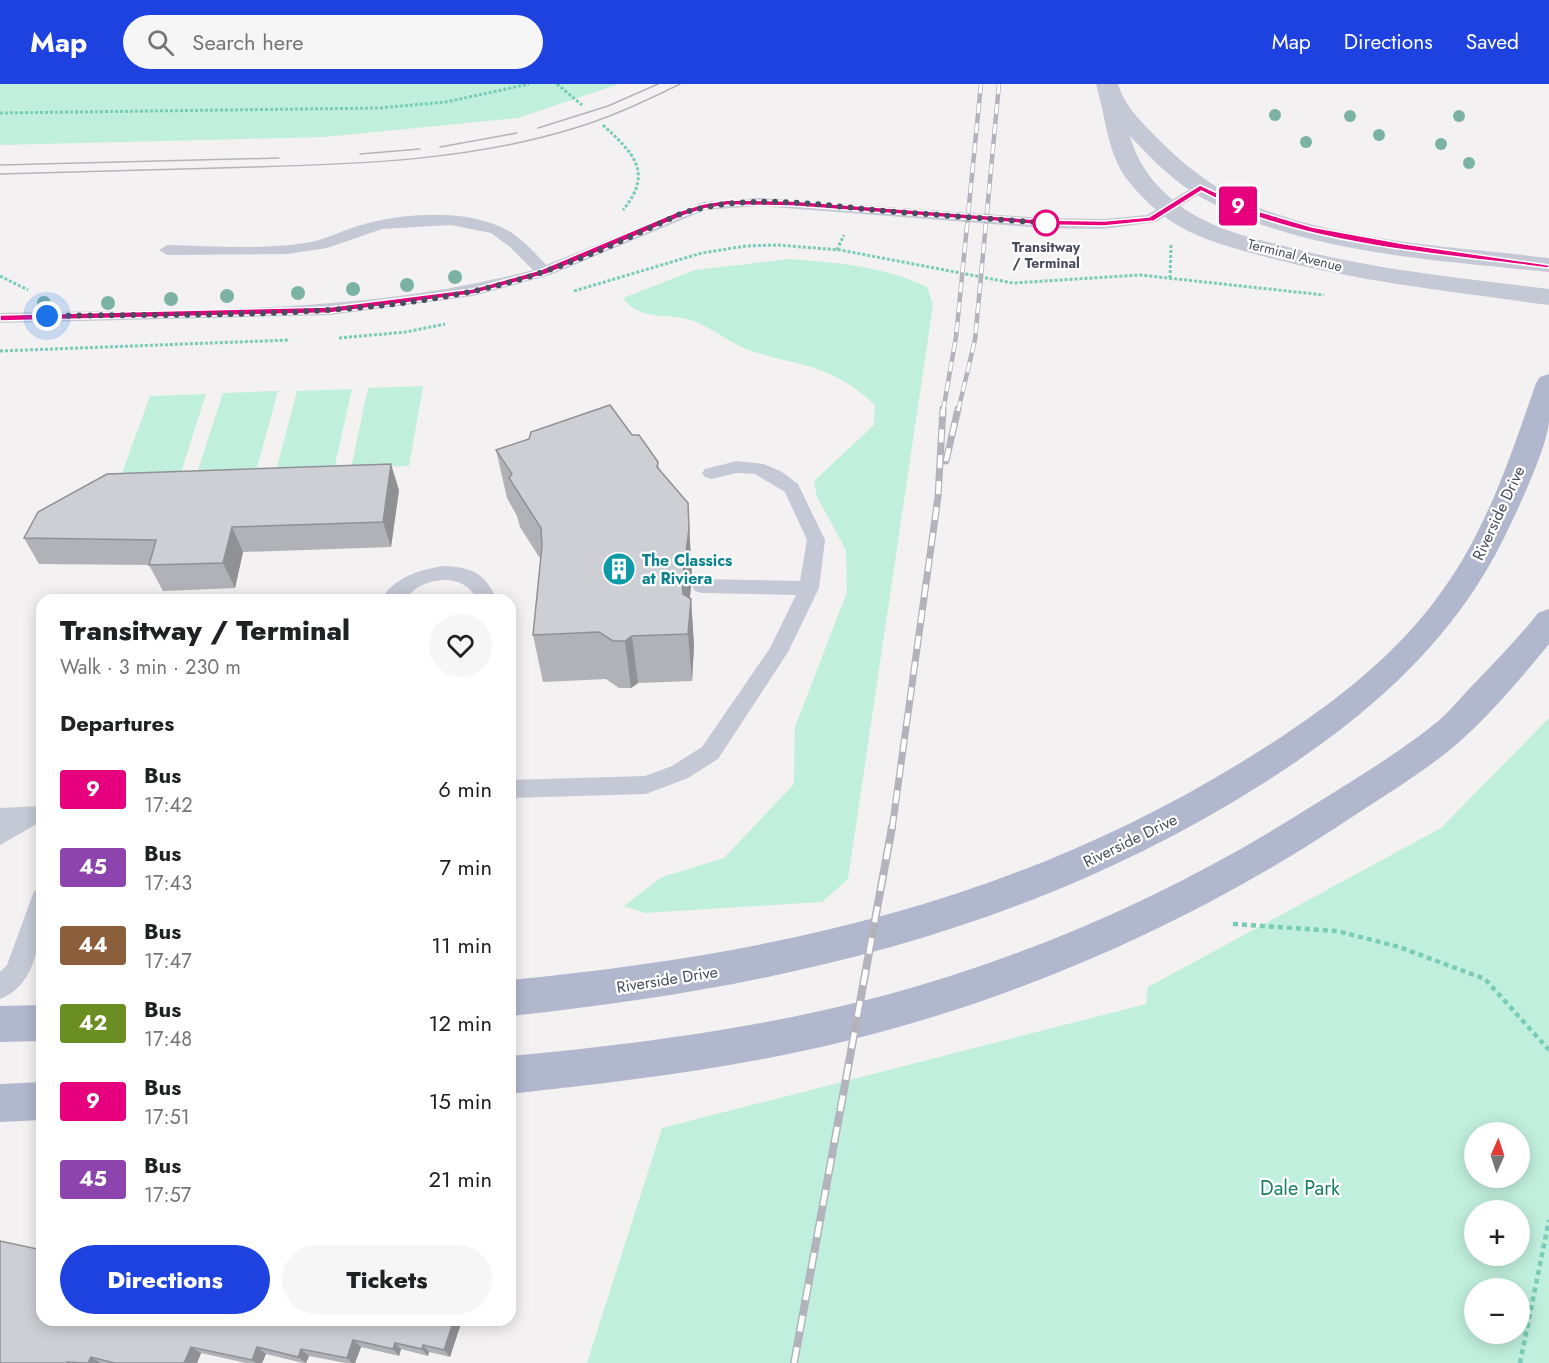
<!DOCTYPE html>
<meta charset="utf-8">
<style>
body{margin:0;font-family:Jost,sans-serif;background:#f6f6f6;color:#202124;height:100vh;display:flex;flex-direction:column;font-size:22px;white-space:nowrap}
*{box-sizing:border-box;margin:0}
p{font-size:20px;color:#757577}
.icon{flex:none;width:33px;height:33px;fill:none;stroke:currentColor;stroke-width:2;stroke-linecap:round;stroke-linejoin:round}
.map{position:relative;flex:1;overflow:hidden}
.details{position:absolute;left:36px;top:510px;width:480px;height:732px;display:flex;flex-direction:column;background:#fff;border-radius:18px;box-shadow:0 3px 15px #0003}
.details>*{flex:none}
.badge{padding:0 12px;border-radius:4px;font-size:21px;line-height:39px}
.needle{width:39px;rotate:3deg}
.buttons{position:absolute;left:1464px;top:1038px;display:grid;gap:12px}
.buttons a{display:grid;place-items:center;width:66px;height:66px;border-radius:50%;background:#fff;box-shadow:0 3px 15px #0003;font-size:30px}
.you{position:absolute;width:30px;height:30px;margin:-15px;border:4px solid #fff;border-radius:50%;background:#1a73e8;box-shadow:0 0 0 9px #1a73e833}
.map>.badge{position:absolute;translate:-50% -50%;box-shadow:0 0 0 3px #fff}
h2{padding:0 24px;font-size:22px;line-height:54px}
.round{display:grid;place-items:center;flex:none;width:63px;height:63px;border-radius:32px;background:#f6f6f6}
.overview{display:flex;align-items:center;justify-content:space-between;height:102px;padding:0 24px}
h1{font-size:28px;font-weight:800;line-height:45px}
.action{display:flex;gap:12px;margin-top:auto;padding:12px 24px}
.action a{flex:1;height:69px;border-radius:36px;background:#1d42e0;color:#fff;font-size:24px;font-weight:800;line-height:69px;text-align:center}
.action a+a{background:#f6f6f6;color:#202124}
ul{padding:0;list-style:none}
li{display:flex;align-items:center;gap:18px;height:78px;padding:0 24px}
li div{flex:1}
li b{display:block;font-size:22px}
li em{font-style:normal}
li .badge{min-width:66px;font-weight:700;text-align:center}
header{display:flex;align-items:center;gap:36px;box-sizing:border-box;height:84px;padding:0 30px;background:#1d42e0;color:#fff}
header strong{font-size:28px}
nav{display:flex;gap:33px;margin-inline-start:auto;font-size:21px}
.search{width:420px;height:54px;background:#f6f6f6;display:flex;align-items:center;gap:15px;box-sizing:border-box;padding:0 21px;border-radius:33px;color:#757577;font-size:22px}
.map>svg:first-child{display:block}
.green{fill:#c1efde;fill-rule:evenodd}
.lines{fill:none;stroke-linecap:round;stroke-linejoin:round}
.path-far1{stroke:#79ccb8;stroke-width:3;stroke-dasharray:3 2;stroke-linecap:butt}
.path{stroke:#79ccb8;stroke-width:4.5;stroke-dasharray:5 4;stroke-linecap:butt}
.service{fill:#c5c9d5;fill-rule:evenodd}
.tertiary{fill:#c5c9d5;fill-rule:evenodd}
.primary{fill:#b1b8ce;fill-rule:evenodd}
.tram{stroke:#b3b4bb;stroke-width:1.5}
.rail-far2-casing{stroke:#b3b4bb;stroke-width:4.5}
.rail-far1-casing{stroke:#b3b4bb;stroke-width:7}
.rail-casing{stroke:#b3b4bb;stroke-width:8}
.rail-far2{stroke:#fff;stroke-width:3;stroke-dasharray:10;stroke-linecap:butt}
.rail-far1{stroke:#fff;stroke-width:4.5;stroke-dasharray:13;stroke-linecap:butt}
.rail{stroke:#fff;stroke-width:5;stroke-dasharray:16;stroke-linecap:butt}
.tree{fill:#7bb2a4}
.wall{fill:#b1b2b7}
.shaded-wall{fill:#909195}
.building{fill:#cecfd5;stroke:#909195;stroke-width:1.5}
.line{fill:#e6007e;stroke:#fff;stroke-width:1.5}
.walk{stroke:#494e5e;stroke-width:6;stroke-dasharray:0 10.8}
.stop-dot{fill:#fff;stroke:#e6007e;stroke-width:3}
.labels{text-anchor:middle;stroke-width:4.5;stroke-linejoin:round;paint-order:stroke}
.far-stop-label{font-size:14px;font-weight:bold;fill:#494e5e;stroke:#fff}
.far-street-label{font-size:14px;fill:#494e5e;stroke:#fff}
.street-label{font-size:16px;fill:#494e5e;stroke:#fff}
.culture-label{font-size:16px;font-weight:bold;fill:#0d838f;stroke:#fff;text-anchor:start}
.near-park-label{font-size:20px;fill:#197f65;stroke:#fff}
</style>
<header>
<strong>Map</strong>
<div class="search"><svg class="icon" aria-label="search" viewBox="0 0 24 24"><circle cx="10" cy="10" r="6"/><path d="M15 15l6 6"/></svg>Search here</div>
<nav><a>Map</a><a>Directions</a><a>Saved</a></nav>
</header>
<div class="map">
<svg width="1549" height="1279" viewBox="0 0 1549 1279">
<rect width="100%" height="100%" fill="#f3f1f1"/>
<g class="green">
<polygon points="0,0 619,0 518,34 324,53 0,61"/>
<path d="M790,175C838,179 883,182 927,203L933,221L848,795L822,818L645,829L624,822L662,793L724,774L794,700L795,643L847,508L846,466L817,413L814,397L874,341L875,321C829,279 805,284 751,267C731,260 714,245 694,237C669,228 640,238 623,214L695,186Z"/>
<polygon points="423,302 409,382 351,384 368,304"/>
<polygon points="352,305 334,385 276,387 297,307"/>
<polygon points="278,307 256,387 197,389 223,309"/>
<polygon points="206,310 180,391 121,392 150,312"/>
<path d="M1549,634V1279H587L662,1044L1146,920L1148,903L1441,744ZM1520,1048V1094H1474V1048ZM1474,1126H1520V1172H1474ZM1474,1204H1520V1250H1474Z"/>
</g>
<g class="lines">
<g class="path-far1">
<polyline points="557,0 582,21"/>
<polyline points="0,29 379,24 446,18 529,0"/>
<path d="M603,41C633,69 654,88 623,126"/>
<polyline points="837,166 844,151"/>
<polyline points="0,192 28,206"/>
<polyline points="1170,194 1171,161"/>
<polyline points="574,207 702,169 746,162 777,161 840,166 1013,199 1140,191 1324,211"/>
<polyline points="339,254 406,248 445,240"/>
<polyline points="0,267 290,256"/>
</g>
<g class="path">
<polyline points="1233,840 1337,847 1399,863 1485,895 1549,966"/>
<polyline points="1520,1279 1549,1136"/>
</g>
<g class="service">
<path d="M1200,99L1205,100L1207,103L1205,106L1156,138L1104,145L1043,144L759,122L705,126L550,191L473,212L330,231L0,239V229C178,225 360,232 533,186L510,163L491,149L451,141L382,145L327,164L287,170L167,171L159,166L167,161C213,162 259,166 305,159C324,157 342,146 361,141C403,129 461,125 501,143C519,151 533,167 546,181L703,118L759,114L1043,134L1104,135L1147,131Z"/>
<polygon points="737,377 764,380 782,388 798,400 825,456 819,504 788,568 718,675 688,694 646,710 510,714 510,696 645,692 672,682 702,663 770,564 796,511 702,509 695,507 692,502 695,497 702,495 800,497 807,456 785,408 755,390 737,389 711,395 705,393 702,389 705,385"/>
<path d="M443,482C472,483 485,489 497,516H477C467,493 441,492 420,502C413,506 407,514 401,516C395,517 387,516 381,516C394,493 419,486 443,482Z"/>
<polygon points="42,722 42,740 35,741 0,761 0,724"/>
<path d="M42,804C42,841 42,899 0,915V888L7,881L34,807Z"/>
</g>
<path class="tertiary" d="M1096,0H1118C1125,23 1141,37 1157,54C1182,79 1209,101 1241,116C1332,158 1450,162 1549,174V188C1437,176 1287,169 1191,107C1168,92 1149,72 1130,52C1139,86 1164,113 1194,131C1220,146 1251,154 1280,161C1368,185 1459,194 1549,205V221C1454,208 1359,198 1266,173C1236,165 1204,157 1177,141C1159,130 1142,114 1129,98C1107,70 1106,34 1096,0Z"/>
<g class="primary">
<path d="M1549,290C1549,306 1549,321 1549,337C1547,365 1517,427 1504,454C1452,560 1365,634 1267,697C1033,846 783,903 510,932V896C776,870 1015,818 1245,676C1318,631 1392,578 1442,507C1487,445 1511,371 1536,299L1540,293Z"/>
<path d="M1549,525V560C1522,593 1491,630 1458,659C1421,691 1375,717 1334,745C1183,843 1013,917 838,959C730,985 620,998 510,1010V972C636,960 763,944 886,911C1037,870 1180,806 1312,722C1352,697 1394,672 1432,642C1447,631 1459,615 1472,602C1495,578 1518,555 1538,529Z"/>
<polygon points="42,921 42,957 0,958 0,922"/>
<polygon points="42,998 42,1036 0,1038 0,1000"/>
</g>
<g class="tram">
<polyline points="538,44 608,22 658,0"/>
<polyline points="440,63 517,49"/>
<polyline points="360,70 420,65"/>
<polyline points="0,81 279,74"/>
<path d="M0,90C85,88 170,86 255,83C362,80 472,76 575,44C612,33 646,17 680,0"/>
</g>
<g class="rail-far2-casing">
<g id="rail-far2">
<polyline points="943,327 956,253 981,0"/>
<polyline points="958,327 975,256 999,0"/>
</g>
</g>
<g class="rail-far1-casing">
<g id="rail-far1">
<polyline points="946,377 958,325"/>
<polyline points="892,745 938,413 943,325"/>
</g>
</g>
<g class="rail-casing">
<polyline id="rail" points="794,1279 892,743"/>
</g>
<use href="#rail-far2" class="rail-far2"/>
<use href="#rail-far1" class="rail-far1"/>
<use href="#rail" class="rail"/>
</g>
<g class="tree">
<circle cx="1275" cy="31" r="6"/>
<circle cx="1350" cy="32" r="6"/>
<circle cx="1459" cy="32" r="6"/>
<circle cx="1379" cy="51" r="6"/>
<circle cx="1306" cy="58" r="6"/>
<circle cx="1441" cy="60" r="6"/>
<circle cx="1469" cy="79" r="6"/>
<circle cx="455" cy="193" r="7"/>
<circle cx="407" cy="201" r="7"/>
<circle cx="353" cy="205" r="7"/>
<circle cx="298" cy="209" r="7"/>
<circle cx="227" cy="212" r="7"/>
<circle cx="171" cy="215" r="7"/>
<circle cx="44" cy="219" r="7"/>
<circle cx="108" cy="219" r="7"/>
</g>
<g class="wall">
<polygon points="632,351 658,378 659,385 691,468 692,493 690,514 691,515 694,562 692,597 638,599 631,604 619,604 606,595 543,598 533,551 541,476 520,443 517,432 507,414 496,366"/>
<polygon points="399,406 391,463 243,468 235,504 163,507 149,481 39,480 24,454"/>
<polygon points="42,1236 462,1236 450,1273 429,1268 428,1272 401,1265 399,1272 361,1263 355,1279 346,1279 309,1272 306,1279 303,1279 266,1270 262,1279 246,1279 201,1269 197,1279 0,1279"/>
</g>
<g class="shaded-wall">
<polygon points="391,380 399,406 391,463 383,438"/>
<polygon points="688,419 692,493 686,547 682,499"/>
<polygon points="232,443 243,468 235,504 223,479"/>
<polygon points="691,515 694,562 692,597 688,550"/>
<polygon points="632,552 638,599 631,604 625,557"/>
<polygon points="454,1236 462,1236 450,1273 444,1266"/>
<polygon points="353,1256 361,1263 355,1279 352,1279 347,1274"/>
<polygon points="395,1259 401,1265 399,1272 393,1265"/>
<polygon points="423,1261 429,1268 428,1272 422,1265"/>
<polygon points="191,1263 201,1269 197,1279 184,1279"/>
<polygon points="257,1263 266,1270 262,1279 256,1279 252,1276"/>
<polygon points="301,1265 309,1272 306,1279 298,1273"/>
<polygon points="91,1273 101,1279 88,1279"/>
</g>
<g class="building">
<polygon points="610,321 632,351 639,351 658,378 657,383 688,419 689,445 682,499 683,510 691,515 688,550 632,552 625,557 613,557 599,548 533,551 542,462 541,444 509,394 512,390 496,366 529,355 531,348"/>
<polygon points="391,380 383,438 232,443 223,479 149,481 156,456 24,454 38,428 107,390"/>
<polygon points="0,1157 42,1166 42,1236 454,1236 444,1266 423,1261 422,1265 395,1259 393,1265 353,1256 347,1274 301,1265 298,1273 257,1263 252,1276 191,1263 184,1279 115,1279 91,1273 88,1279 67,1278 67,1279 0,1279"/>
</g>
<path class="line" d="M1200,101L1251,125L1312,143L1405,160L1549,181V184C1449,171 1342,164 1246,129C1231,123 1216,114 1201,107L1154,137L1104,142L1043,141L793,122L728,121L704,125L683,132L547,190L473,210L330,229L0,237V231L330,223L472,205L540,186L677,128L703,120L728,116L793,117L1043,136L1104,137L1149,133Z"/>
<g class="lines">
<path class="walk" d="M47,232C194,229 365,237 507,199C567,183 624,156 680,130C746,108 818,121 885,127C939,131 992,135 1046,139"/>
</g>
<defs>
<g id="building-disc" transform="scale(1.725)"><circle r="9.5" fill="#0f9aa8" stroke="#fff"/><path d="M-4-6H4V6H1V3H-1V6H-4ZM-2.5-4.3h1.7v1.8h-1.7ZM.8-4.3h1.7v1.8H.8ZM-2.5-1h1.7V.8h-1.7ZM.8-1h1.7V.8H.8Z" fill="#fff"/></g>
</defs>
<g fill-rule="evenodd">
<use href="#building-disc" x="619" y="485"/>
</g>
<circle class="stop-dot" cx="1046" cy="139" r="12"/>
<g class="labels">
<g class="far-stop-label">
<text x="1046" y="168">Transitway<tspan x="1046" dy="16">/ Terminal</tspan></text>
</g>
<g class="far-street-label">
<text transform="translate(1295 171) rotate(14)" y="5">Terminal Avenue</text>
</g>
<g class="street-label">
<text transform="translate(1498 429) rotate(-65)" y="6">Riverside Drive</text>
<text transform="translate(1130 756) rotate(-26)" y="6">Riverside Drive</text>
<text transform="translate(667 895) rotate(-9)" y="6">Riverside Drive</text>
</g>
<g class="culture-label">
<text x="642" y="482">The Classics<tspan x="642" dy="18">at Riviera</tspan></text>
</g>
<g class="near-park-label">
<text x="1300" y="1111">Dale Park</text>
</g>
</g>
</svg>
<div class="buttons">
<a><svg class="needle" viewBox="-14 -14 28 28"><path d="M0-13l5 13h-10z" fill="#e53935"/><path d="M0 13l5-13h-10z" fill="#757577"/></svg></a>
<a>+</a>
<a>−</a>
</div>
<div class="you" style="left:47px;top:232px"></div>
<b class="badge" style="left:1238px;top:122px;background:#e6007e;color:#fff">9</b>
<section class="details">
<div class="overview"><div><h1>Transitway / Terminal</h1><p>Walk · 3 min · 230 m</p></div><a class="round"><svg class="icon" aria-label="heart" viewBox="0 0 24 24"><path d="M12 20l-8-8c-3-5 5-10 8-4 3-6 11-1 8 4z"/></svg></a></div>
<h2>Departures</h2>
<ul>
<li><span class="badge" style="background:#e6007e;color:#fff">9</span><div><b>Bus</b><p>17:42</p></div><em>6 min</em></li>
<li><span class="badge" style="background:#8e44ad;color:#fff">45</span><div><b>Bus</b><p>17:43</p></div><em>7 min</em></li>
<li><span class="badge" style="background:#8b5e3c;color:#fff">44</span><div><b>Bus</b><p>17:47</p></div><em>11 min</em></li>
<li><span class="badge" style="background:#6b8e23;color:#fff">42</span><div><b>Bus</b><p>17:48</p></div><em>12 min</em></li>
<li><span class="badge" style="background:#e6007e;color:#fff">9</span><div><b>Bus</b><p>17:51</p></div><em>15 min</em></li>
<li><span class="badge" style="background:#8e44ad;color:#fff">45</span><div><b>Bus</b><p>17:57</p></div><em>21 min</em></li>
</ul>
<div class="action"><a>Directions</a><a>Tickets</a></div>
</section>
</div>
